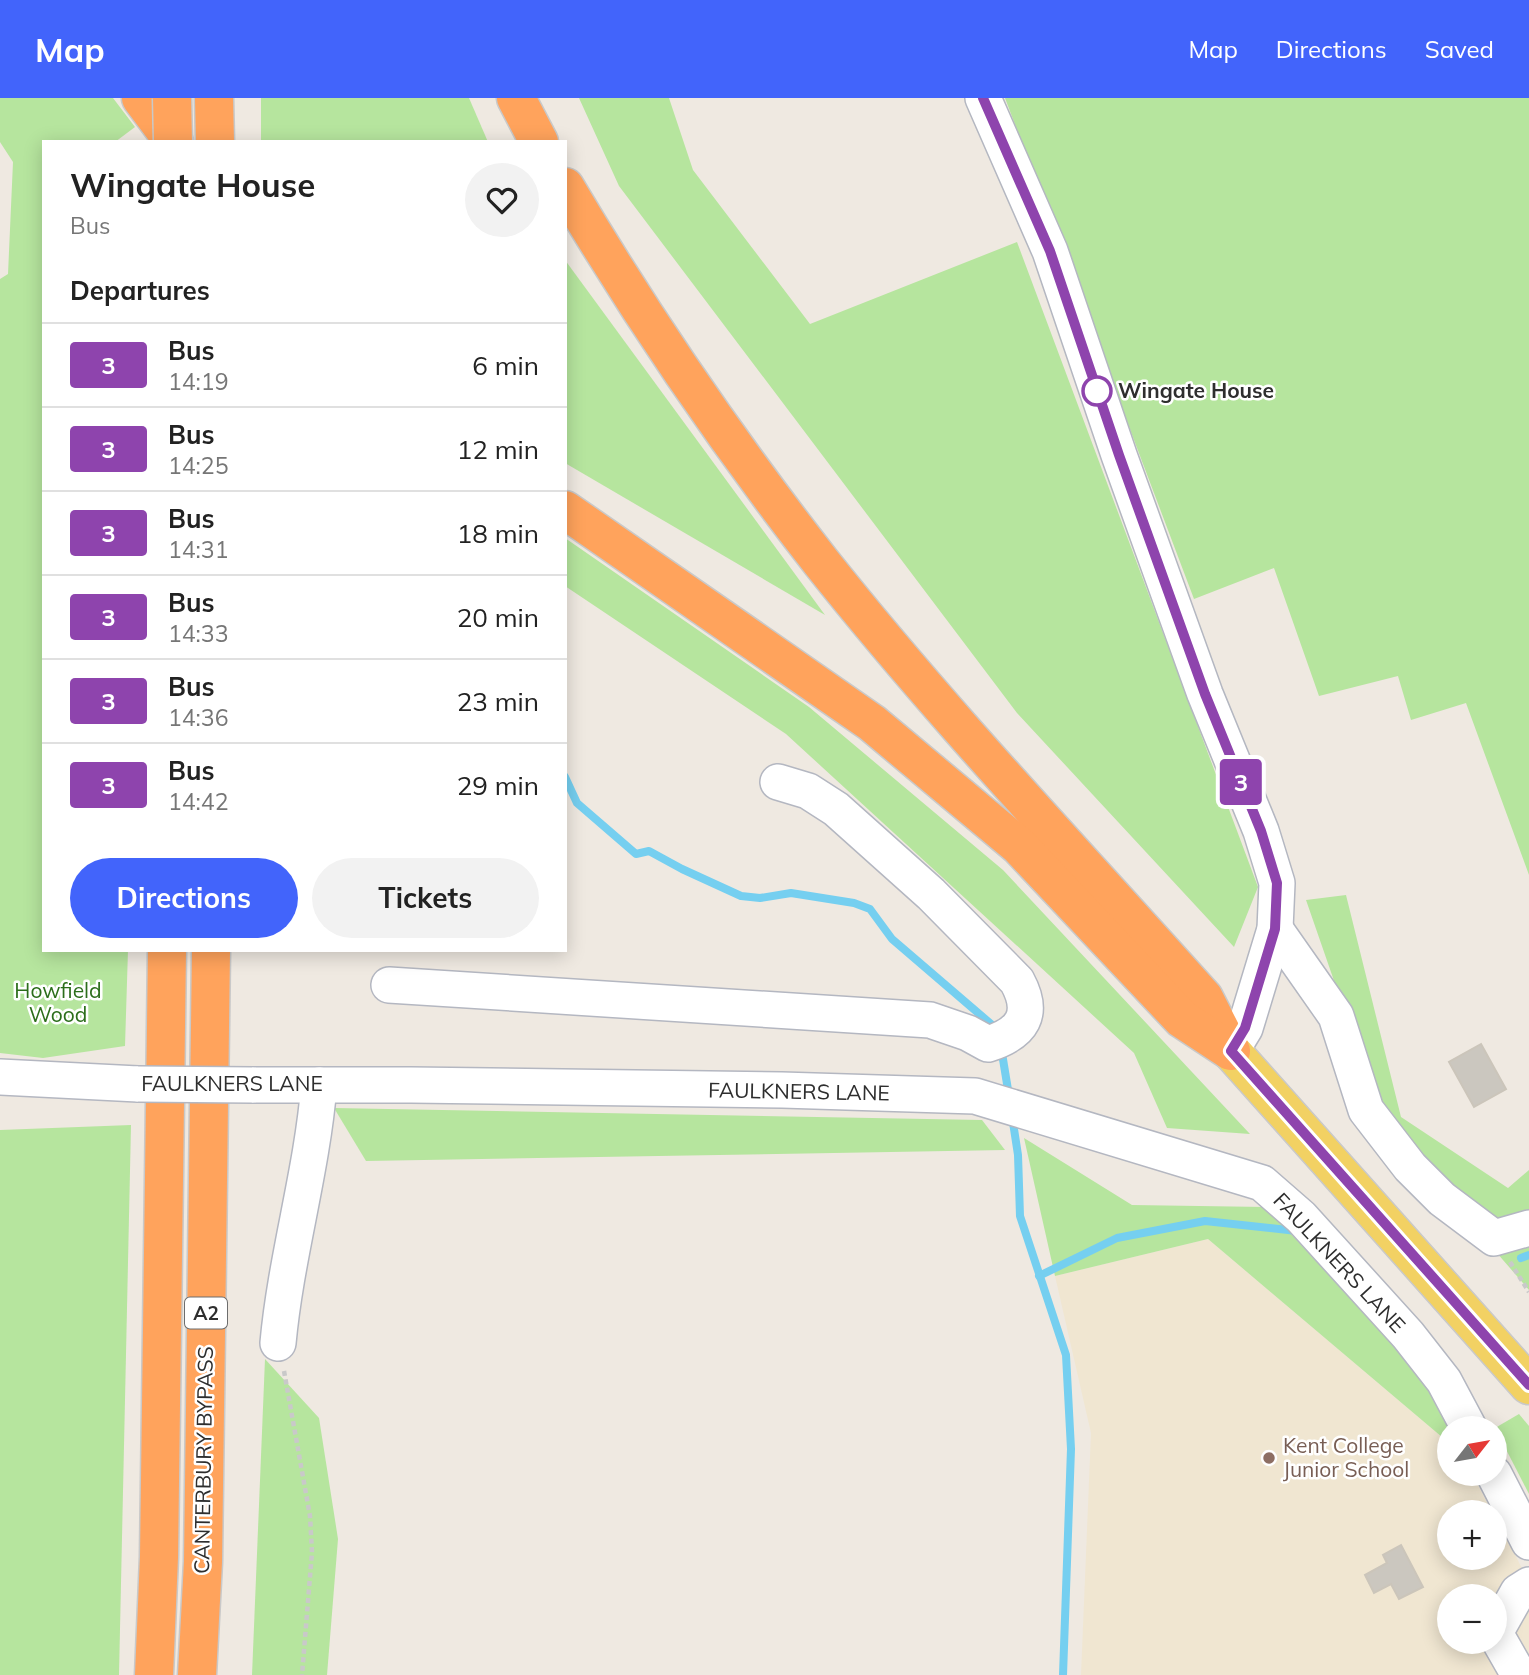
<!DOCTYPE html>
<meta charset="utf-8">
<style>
body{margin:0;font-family:Mulish,sans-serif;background:#f2f2f2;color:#222;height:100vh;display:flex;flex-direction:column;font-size:26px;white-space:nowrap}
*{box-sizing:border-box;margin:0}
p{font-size:23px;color:#767676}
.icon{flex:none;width:38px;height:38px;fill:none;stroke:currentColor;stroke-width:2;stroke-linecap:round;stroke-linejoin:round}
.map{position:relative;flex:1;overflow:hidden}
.details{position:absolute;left:42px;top:42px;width:525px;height:812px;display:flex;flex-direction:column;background:#fff;border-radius:0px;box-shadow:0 4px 18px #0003}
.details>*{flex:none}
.badge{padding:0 14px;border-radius:5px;font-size:24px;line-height:46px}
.needle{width:46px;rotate:59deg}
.tools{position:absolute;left:1437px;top:1318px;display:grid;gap:14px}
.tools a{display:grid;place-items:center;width:70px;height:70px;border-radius:50%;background:#fff;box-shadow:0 4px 18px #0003;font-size:35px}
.map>.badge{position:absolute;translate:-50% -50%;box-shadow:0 0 0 4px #fff}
h2{padding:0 28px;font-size:26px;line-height:63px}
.round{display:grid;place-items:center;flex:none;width:74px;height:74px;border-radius:37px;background:#f2f2f2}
.headline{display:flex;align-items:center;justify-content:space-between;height:119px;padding:0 28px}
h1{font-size:33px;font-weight:700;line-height:52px}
.primary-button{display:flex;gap:14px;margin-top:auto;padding:14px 28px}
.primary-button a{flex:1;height:80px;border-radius:42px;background:#4264fb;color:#fff;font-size:28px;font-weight:700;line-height:80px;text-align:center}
.primary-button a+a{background:#f2f2f2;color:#222}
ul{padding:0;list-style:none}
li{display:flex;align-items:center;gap:21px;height:84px;padding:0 28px;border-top:2px solid #e0e0e0}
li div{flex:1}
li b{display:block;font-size:26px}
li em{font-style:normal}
li .badge{min-width:77px;font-weight:700;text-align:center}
header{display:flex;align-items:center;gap:42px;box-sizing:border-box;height:98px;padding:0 35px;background:#4264fb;color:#fff}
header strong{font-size:33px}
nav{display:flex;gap:38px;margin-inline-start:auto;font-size:24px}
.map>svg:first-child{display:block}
.education{fill:#f0e6d1;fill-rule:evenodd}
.green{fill:#b6e59e}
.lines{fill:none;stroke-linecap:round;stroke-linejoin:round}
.stream{stroke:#75cff0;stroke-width:8}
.building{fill:#cbc7bf;stroke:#cbc5ba;stroke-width:2}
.minor-casing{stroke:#b4b7c1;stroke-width:38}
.major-casing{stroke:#c9c9c9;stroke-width:41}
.highway-casing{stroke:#c9c9c9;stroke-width:41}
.path{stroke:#c9c9c9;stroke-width:4.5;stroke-dasharray:5 3.5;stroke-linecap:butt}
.minor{stroke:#fff;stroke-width:35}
.major{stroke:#f2d163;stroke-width:38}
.highway{stroke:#ffa35c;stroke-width:38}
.minor-bridge-casing{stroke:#b4b7c1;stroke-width:38;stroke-linecap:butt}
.highway-bridge-casing{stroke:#c9c9c9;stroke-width:41;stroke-linecap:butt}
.minor-bridge{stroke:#fff;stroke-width:35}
.highway-bridge{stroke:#ffa35c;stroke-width:38}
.line-casing{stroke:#fff;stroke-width:16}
.line{stroke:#8e44ad;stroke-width:10}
.stop-dot{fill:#fff;stroke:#8e44ad;stroke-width:3.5}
.education-dot{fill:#8d6e63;stroke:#fff;stroke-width:2.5}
.labels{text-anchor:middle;stroke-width:5;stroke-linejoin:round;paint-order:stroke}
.shield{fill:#fff;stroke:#6d6d6d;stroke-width:2}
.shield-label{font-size:19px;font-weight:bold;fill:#2e2e2e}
.stop-label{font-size:21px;font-weight:bold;fill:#2e2e2e;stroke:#fff;text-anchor:start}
.park-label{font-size:21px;fill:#2c6e1b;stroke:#fff}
.street-label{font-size:21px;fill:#2e2e2e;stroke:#fff}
.education-label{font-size:21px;fill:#785e54;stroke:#fff;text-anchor:start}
</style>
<header>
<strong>Map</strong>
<nav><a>Map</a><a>Directions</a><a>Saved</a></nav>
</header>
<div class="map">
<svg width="1529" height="1577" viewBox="0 0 1529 1577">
<rect width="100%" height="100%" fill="#efe9e1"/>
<path class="education" d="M1208,1141L1449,1345V1376H1472L1492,1414H1449V1460H1494L1495,1418L1529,1484V1577H1081L1091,1335L1055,1178ZM1449,1498H1494V1544H1449Z"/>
<g class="green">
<polygon points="0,0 113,0 135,29 115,44 44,44 44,852 128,852 125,948 43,960 0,955 0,181 8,176 13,64 0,44"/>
<polygon points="261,0 469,0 488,44 261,44"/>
<polygon points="579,0 669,0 693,72 810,226 1017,144 1258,789 1234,849 1017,615 619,88"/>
<polygon points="1005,0 1529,0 1529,777 1466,605 1411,622 1398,578 1319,598 1274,470 1194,501"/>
<polygon points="565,162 825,517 565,365"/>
<polygon points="565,440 809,609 1003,772 1250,1036 1167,1030 1134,955 786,636 565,488"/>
<polygon points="1346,797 1401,1019 1508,1090 1529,1072 1529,1192 1379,1019 1366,975 1306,802"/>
<polygon points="334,1010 982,1022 1005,1052 366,1063"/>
<polygon points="131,1027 119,1577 0,1577 0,1032"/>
<polygon points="1024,1040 1132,1107 1266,1109 1428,1283 1450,1330 1449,1345 1208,1141 1055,1178"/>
<polygon points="265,1261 319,1320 338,1441 327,1577 252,1577"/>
<polygon points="1519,1316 1529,1328 1529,1396 1495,1330"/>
</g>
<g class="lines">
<g class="stream">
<polyline points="565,679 577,705 636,756 649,753 682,771 741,798 760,800 791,795 854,805 870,811 892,841 998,932"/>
<polyline points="1001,949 1009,998"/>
<polyline points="1012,1018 1018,1057 1020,1118 1066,1257 1071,1351 1063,1577"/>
<polyline points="1521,1160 1529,1157"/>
<polyline points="1039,1178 1117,1140 1205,1123 1297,1133"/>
</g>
</g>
<g class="building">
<polygon points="1481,946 1506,991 1474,1009 1449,964"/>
<polygon points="1401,1447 1423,1489 1399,1501 1391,1486 1374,1495 1365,1477 1387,1465 1383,1457"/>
</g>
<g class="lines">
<g class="minor-casing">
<g id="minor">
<polyline points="983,0 1050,153 1119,357 1205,596 1261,733 1277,785 1275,831 1245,930 1231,953"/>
<polyline points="1275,831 1336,918 1366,1012 1410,1069 1442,1101 1494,1140 1529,1130"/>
<path d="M389,887L930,922L968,935L988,946C1023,935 1035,916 1017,883L931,796L836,711L808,693L778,684"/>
<polyline points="0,979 138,986"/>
<polyline points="252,987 411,987 782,992 975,998 1262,1085 1301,1119 1408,1237 1444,1283 1469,1330"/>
<path d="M278,1245C286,1158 312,1074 319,987"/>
<polyline points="1494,1376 1529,1444"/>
<polyline points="1519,1577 1495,1535 1518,1494 1529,1487"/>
</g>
</g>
<g class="major-casing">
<polyline id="major" points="1231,953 1529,1287"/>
</g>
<g class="highway-casing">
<g id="highway">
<polyline points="141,0 174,44"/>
<polyline points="214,0 215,44"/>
<polyline points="516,0 539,44"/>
<path d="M565,89C642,219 728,345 821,464C941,615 1075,756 1204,900L1231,953"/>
<polyline points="565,412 872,625 1019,748 1182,921 1229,952"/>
<polyline points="154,1577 159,1459 167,852"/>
<polyline points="197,1577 203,1464 211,852"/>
</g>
</g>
<g class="path">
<polyline points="1510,1164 1529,1194"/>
<polyline points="284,1273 310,1418 312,1454 302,1577"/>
</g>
<use href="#minor" class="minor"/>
<use href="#major" class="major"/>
<use href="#highway" class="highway"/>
<g class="minor-bridge-casing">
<polyline id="minor-bridge" points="138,986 252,987"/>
</g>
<g class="highway-bridge-casing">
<polyline id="highway-bridge" points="172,0 173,44"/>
</g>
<use href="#minor-bridge" class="minor-bridge"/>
<use href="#highway-bridge" class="highway-bridge"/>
</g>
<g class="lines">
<g class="line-casing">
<polyline id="line" points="983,0 1050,153 1119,357 1205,596 1261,733 1277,785 1275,831 1245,930 1231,953 1529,1287"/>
</g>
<use href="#line" class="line"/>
</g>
<circle class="stop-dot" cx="1097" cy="293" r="14"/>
<circle class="education-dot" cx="1269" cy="1360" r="7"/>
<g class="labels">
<rect class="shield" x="185" y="1199.5" width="42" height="31" rx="5"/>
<g class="shield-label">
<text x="206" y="1222">A2</text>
</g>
<g class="stop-label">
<text x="1118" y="300">Wingate House</text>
</g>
<g class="park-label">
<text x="58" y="900">Howfield<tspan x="58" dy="24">Wood</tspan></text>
</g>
<g class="street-label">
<text x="232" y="993">FAULKNERS LANE</text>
<text transform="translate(799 994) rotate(1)" y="7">FAULKNERS LANE</text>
<text transform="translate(1339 1165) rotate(47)" y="7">FAULKNERS LANE</text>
<text transform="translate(204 1362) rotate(-89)" y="7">CANTERBURY BYPASS</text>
</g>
<g class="education-label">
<text x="1283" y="1355">Kent College<tspan x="1283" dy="24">Junior School</tspan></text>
</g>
</g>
</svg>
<div class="tools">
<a><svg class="needle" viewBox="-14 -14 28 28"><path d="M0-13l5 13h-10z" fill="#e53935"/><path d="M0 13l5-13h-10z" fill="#767676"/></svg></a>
<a>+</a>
<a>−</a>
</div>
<b class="badge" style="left:1241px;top:684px;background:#8e44ad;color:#fff">3</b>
<section class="details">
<div class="headline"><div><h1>Wingate House</h1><p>Bus</p></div><a class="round"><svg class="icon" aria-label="heart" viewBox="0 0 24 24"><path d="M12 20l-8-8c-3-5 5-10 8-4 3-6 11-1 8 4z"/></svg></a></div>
<h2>Departures</h2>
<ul>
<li><span class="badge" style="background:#8e44ad;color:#fff">3</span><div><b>Bus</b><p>14:19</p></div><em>6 min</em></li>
<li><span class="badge" style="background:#8e44ad;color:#fff">3</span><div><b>Bus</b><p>14:25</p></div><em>12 min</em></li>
<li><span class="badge" style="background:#8e44ad;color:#fff">3</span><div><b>Bus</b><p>14:31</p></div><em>18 min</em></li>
<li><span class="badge" style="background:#8e44ad;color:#fff">3</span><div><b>Bus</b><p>14:33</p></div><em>20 min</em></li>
<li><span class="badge" style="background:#8e44ad;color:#fff">3</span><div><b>Bus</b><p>14:36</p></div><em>23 min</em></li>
<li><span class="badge" style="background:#8e44ad;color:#fff">3</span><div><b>Bus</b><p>14:42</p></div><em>29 min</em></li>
</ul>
<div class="primary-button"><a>Directions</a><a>Tickets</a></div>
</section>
</div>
